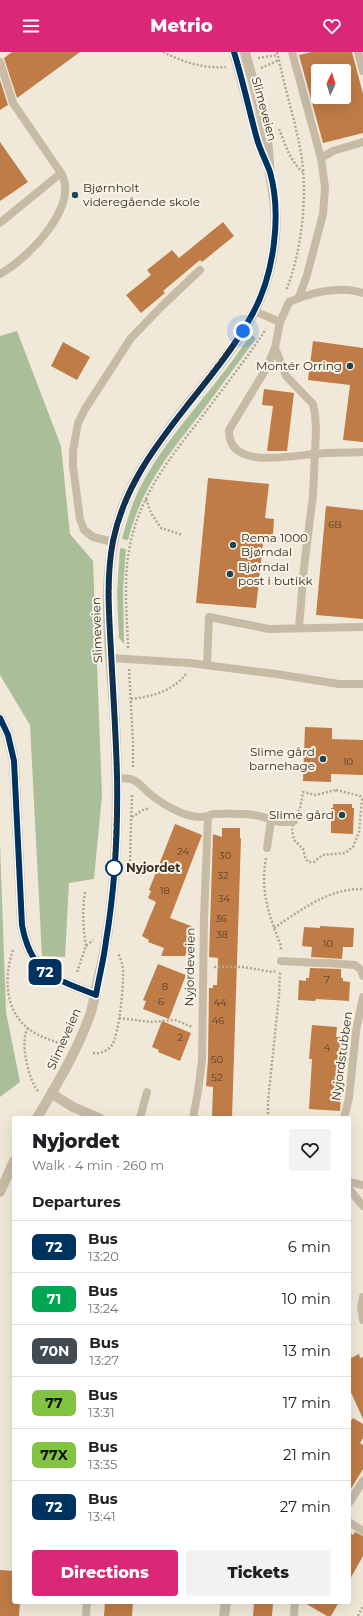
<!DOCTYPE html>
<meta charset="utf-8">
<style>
body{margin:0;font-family:Montserrat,sans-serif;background:#f2f2f2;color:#202124;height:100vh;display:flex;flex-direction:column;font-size:15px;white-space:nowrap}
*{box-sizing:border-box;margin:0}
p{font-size:13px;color:#757577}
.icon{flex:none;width:22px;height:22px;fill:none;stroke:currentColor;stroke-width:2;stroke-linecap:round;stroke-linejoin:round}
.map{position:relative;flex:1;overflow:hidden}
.sheet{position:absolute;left:12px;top:1064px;width:339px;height:488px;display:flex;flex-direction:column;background:#fff;border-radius:4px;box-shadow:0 4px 16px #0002}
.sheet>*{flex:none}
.badge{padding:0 8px;border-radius:6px;font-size:14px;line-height:26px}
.needle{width:26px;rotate:4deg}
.controls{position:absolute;left:311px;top:12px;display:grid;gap:8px}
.controls a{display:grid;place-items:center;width:40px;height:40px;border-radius:4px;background:#fff;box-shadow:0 4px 16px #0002;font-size:20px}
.you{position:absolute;width:20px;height:20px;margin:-10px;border:3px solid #fff;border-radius:50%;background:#1a73e8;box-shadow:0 0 0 6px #1a73e833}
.map>.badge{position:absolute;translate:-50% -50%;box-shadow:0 0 0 2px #fff}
h2{padding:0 20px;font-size:15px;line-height:36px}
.round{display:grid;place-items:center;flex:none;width:42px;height:42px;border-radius:4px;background:#f2f2f2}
.summary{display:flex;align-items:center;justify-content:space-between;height:68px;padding:0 20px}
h1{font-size:19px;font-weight:800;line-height:30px}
.button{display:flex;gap:8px;margin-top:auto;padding:8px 20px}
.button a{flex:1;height:46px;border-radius:4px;background:#db2777;color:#fff;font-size:16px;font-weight:800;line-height:46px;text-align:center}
.button a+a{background:#f2f2f2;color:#202124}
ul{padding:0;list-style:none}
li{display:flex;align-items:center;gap:12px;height:52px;padding:0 20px;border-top:1px solid #e0e0e0}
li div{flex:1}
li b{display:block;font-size:15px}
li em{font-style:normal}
li .badge{min-width:44px;font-weight:700;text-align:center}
header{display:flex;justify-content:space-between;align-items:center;height:52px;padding:0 20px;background:#db2777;color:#fff;font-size:18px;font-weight:800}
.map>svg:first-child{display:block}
.green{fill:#abbe9a}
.building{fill:#bf7c47;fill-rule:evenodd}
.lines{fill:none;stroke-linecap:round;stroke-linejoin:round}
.path{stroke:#b2a690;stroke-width:2.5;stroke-dasharray:2 2;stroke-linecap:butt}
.service{stroke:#c7bba6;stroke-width:8}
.minor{stroke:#c7bba6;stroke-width:10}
.tertiary{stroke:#c7bba6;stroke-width:10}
.line-casing{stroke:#fff;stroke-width:9}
.line{stroke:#003260;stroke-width:6}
.walk{stroke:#332d26;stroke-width:4;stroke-dasharray:0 7.2}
.poi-dot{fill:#1e4552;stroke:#f8f3e5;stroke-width:1.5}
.stop-dot{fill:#fff;stroke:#003260;stroke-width:2}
.labels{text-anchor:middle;stroke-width:4;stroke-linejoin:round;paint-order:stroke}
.number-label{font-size:10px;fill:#56412e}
.street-label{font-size:12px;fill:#332d26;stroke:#f8f3e5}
.poi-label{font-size:12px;fill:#332d26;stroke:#f8f3e5;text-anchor:start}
.stop-label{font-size:12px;font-weight:bold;fill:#332d26;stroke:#f8f3e5;text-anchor:start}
</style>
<header><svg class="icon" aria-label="menu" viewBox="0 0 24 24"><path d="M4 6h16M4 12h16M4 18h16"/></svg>Metrio<svg class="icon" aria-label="heart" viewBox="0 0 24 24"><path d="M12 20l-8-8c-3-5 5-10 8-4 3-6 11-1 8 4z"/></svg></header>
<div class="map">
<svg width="363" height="1564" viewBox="0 0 363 1564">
<rect width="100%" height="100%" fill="#f0e9d9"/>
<g class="green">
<polygon points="17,279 61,394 70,482 93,509 102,743 94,827 69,831 65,905 42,904 30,673 0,623 0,284"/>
<path d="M250,283L255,285V288C237,312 219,337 201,361C168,403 142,434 128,488L122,487C127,468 133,448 143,430C172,377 218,334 250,283Z"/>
<polygon points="120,496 126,497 123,538 124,592 119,586 117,541"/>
<polygon points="0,791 6,960 20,1030 0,1045"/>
</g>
<g class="building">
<polygon points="12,0 80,0 17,46 4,6"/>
<path d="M312,0H352L363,42V81L323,91L299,3ZM318,19H344V45H318Z"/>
<polygon points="0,28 8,53 0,58"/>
<polygon points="0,90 28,130 0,149"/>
<polygon points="223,170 234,184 202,210 200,208 163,239 165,241 141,261 126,243 151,223 147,218 172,198 179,206"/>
<polygon points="313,289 363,296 363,390 343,388 350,333 308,328"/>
<polygon points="63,290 90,305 77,328 51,314"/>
<polygon points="264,337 294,341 287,399 267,399 273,354 262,353"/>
<polygon points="208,426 269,432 265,466 274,467 273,483 264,482 256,556 196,551"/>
<polygon points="326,454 363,458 363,567 316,563"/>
<polygon points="305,675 332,676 332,687 363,688 363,723 331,722 331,730 303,729"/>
<polygon points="333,752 352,752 352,756 354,756 353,782 331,781 331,756 333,756"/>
<polygon points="175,772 202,783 170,866 196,876 185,904 161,904 164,896 148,890 149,888 142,884 156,850 148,846 151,839 149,838"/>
<polygon points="222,776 240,776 240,786 241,786 232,1066 212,1066 213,1035 206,1034 208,1008 209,936 213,936 213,933 217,933 218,906 209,905 213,782 222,785"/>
<polygon points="320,874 354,876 353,895 343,895 342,907 311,905 312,895 302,894 304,875 320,876"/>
<polygon points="158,912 186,923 169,967 143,957 146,949 143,948"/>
<polygon points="310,916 341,917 341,926 343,926 343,929 350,930 349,949 316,947 315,949 298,948 299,928 306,929 306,926 309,926"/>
<polygon points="162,969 191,981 180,1009 158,1000 159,998 152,995"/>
<polygon points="312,973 337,975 336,985 344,985 341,1018 343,1018 340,1059 309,1057 312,1007 309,1007"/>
<polygon points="359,1302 360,1306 363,1305 363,1367 349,1336 349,1307"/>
<polygon points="353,1366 363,1372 363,1386 360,1391 363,1393 363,1417 349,1440 349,1372"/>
<polygon points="349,1480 353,1483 355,1480 363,1484 363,1504 349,1529"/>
<polygon points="0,1518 14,1519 14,1550 20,1550 19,1564 0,1564"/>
<polygon points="105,1550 133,1550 132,1564 104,1564"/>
<polygon points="254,1550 273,1552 272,1564 253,1564"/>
<polygon points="303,1550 339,1550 331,1564 327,1564"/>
</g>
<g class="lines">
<g class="path">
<path d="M163,0C183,10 204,17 226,15"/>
<path d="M277,0C284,34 295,67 301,101C308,143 302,199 286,239"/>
<polyline points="258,6 278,3"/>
<polyline points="261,16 279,8"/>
<path d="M279,77C285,91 290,110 303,120"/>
<polyline points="146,447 151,461 161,476 182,483"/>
<path d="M128,596C127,562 123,526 130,493C140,444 168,408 198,370C221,339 245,309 266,277"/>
<polyline points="129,617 133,691 133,716"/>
<path d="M131,647C151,645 173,639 186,622"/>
<polygon points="336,738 360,744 362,747 359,780 353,795 345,801 322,803 314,810 308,810 305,805 303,797 294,788 292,778 295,764 300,757 303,740 316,743"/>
<polyline points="132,765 143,758 150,756"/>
<path d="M266,806C260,840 269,863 281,894V898"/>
<polyline points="130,809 132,741"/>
<path d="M85,840C82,859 83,875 86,894"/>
<path d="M274,876C301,858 329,836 363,837"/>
<path d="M13,898C4,925 4,958 29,977C39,985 52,988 64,993"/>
<polyline points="214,915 243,915 272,920 276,919"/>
<polyline points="77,920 86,894 93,888"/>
<polyline points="119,966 150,970 175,968 192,975"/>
<path d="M28,976C19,988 29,1031 39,1040"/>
<path d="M93,1001C100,1002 108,999 112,993C119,983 124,932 123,919C123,912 120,906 118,901"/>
<polyline points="268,1066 268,1049 279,943 280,919"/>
<polyline points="358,1564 363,1554"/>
</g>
<g class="service">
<polyline points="292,0 321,106 325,135 323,162 307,223 299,245"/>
<polyline points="358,0 363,19"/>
<path d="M0,10L13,51L61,121C80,155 27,207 0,222"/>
<polyline points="321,106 333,99 363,90"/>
<polyline points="0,171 61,121"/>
<path d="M363,241C338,233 312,240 289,250L280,270L275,296L266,317L229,378C228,418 289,404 314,402C330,400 347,401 363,400"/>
<polyline points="254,259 280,270"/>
<polyline points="275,296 286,324 313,352 315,362 316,378 313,443 304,515 299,576"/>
<polyline points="113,490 93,485 84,478 80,467 73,415 73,399 78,371 85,357 131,286 164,252 200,218"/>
<polyline points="111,606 190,611 276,622 339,632 363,632"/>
<polyline points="207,613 209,565 269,577 363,575"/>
<path d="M117,726C122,726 129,726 133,728C139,730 145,738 150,742C165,754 194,772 213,762C227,762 241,761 254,763C271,765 274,773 294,769"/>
<polyline points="267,796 271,768"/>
<polyline points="281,909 318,911 328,911 355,913 361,918 363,924"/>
<polyline points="140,1066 147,1040"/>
<polyline points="193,1066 198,1039 202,1008 204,866 208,765"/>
<polyline points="344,1066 349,1046 356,979 363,945"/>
<polyline points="349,1130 363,1133"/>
<polyline points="349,1137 363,1154"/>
<polyline points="363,1245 361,1255 363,1268"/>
<polyline points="349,1451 363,1429"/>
<polyline points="349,1470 363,1479"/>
<polyline points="86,1564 87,1550"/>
<polyline points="294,1564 295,1550"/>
</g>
<g class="minor">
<polyline points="52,1042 73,1055 99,1066"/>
<polyline points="224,1564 226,1550"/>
</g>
<g class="tertiary">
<polyline points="234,0 258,89 266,110"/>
<path d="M0,666L8,683L14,709L22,873C31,922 54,926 96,943"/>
<path d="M37,1066C57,1032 78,998 91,960C95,945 97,930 101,915C118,838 119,751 115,672C112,615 102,547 113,491C122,438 152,399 184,357C209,326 236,295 254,260C269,230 278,190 275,156C274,144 272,133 270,122C268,109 269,95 266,82C261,55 252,27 245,0"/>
<polyline points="0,1140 14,1109"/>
</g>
</g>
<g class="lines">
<g class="line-casing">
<path id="line" d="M0,666L8,683L14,709L22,873C31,922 54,926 96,943C99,925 104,907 106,889C115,835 118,778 117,724C116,682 113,641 111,599C109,563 106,525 113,489C124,436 153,397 186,355C210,325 235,295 253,261C274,222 282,163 270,120C266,109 260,98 257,87C249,58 243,29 234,0"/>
</g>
<use href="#line" class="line"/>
<polyline class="walk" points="114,816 117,726 109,567 110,518 113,490 123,455 138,422 160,389 243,279"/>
</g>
<g class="poi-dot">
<circle cx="75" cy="143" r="4"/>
<circle cx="350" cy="314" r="4"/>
<circle cx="233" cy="493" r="4"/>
<circle cx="230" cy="522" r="4"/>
<circle cx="323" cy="707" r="4"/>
<circle cx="342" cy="763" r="4"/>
</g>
<circle class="stop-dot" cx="114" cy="816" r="8"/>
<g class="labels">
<g class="number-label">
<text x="335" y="476">6B</text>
<text x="348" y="713">10</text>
<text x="183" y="803">24</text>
<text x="225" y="807">30</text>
<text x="223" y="827">32</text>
<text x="165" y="842">18</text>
<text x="224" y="850">34</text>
<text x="221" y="870">36</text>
<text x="222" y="886">38</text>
<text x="328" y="895">10</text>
<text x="327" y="931">7</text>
<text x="165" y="938">8</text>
<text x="161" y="953">6</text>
<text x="220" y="954">44</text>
<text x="218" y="972">46</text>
<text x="180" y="989">2</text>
<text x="327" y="999">4</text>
<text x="217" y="1011">50</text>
<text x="217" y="1029">52</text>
</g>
<g class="street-label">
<text transform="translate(264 57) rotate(75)" y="4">Slimeveien</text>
<text transform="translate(97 578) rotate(-92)" y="4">Slimeveien</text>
<text transform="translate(190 915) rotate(-89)" y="4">Nyjordeveien</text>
<text transform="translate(64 987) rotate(-66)" y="4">Slimeveien</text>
<text transform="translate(342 1004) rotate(-82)" y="4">Nyjordstubben</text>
</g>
<g class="poi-label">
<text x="83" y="140">Bjørnholt<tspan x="83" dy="14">videregående skole</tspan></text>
<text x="342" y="318" text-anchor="end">Montér Orring</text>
<text x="241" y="490">Rema 1000<tspan x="241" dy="14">Bjørndal</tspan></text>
<text x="238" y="519">Bjørndal<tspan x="238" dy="14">post i butikk</tspan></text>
<text x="315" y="704" text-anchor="end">Slime gård<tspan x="315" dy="14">barnehage</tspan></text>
<text x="334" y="767" text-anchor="end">Slime gård</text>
</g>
<g class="stop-label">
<text x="126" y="820">Nyjordet</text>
</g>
</g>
</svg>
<div class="controls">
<a><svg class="needle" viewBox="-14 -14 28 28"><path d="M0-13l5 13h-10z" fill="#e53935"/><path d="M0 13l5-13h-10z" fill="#757577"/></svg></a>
</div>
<div class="you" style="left:243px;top:279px"></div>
<b class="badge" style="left:45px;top:920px;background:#003260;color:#fff">72</b>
<section class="sheet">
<div class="summary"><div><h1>Nyjordet</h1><p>Walk · 4 min · 260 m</p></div><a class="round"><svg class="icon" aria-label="heart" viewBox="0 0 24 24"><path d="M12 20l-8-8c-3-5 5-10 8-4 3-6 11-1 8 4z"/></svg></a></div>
<h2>Departures</h2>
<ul>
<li><span class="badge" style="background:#003260;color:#fff">72</span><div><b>Bus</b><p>13:20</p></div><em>6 min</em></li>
<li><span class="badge" style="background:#00a651;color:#fff">71</span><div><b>Bus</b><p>13:24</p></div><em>10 min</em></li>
<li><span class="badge" style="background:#424a52;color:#fff">70N</span><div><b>Bus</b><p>13:27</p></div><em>13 min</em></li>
<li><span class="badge" style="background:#82c341;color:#111">77</span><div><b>Bus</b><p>13:31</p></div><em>17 min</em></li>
<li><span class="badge" style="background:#82c341;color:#111">77X</span><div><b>Bus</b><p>13:35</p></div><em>21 min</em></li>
<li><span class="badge" style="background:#003260;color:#fff">72</span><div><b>Bus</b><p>13:41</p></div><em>27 min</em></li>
</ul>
<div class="button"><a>Directions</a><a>Tickets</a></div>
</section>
</div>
